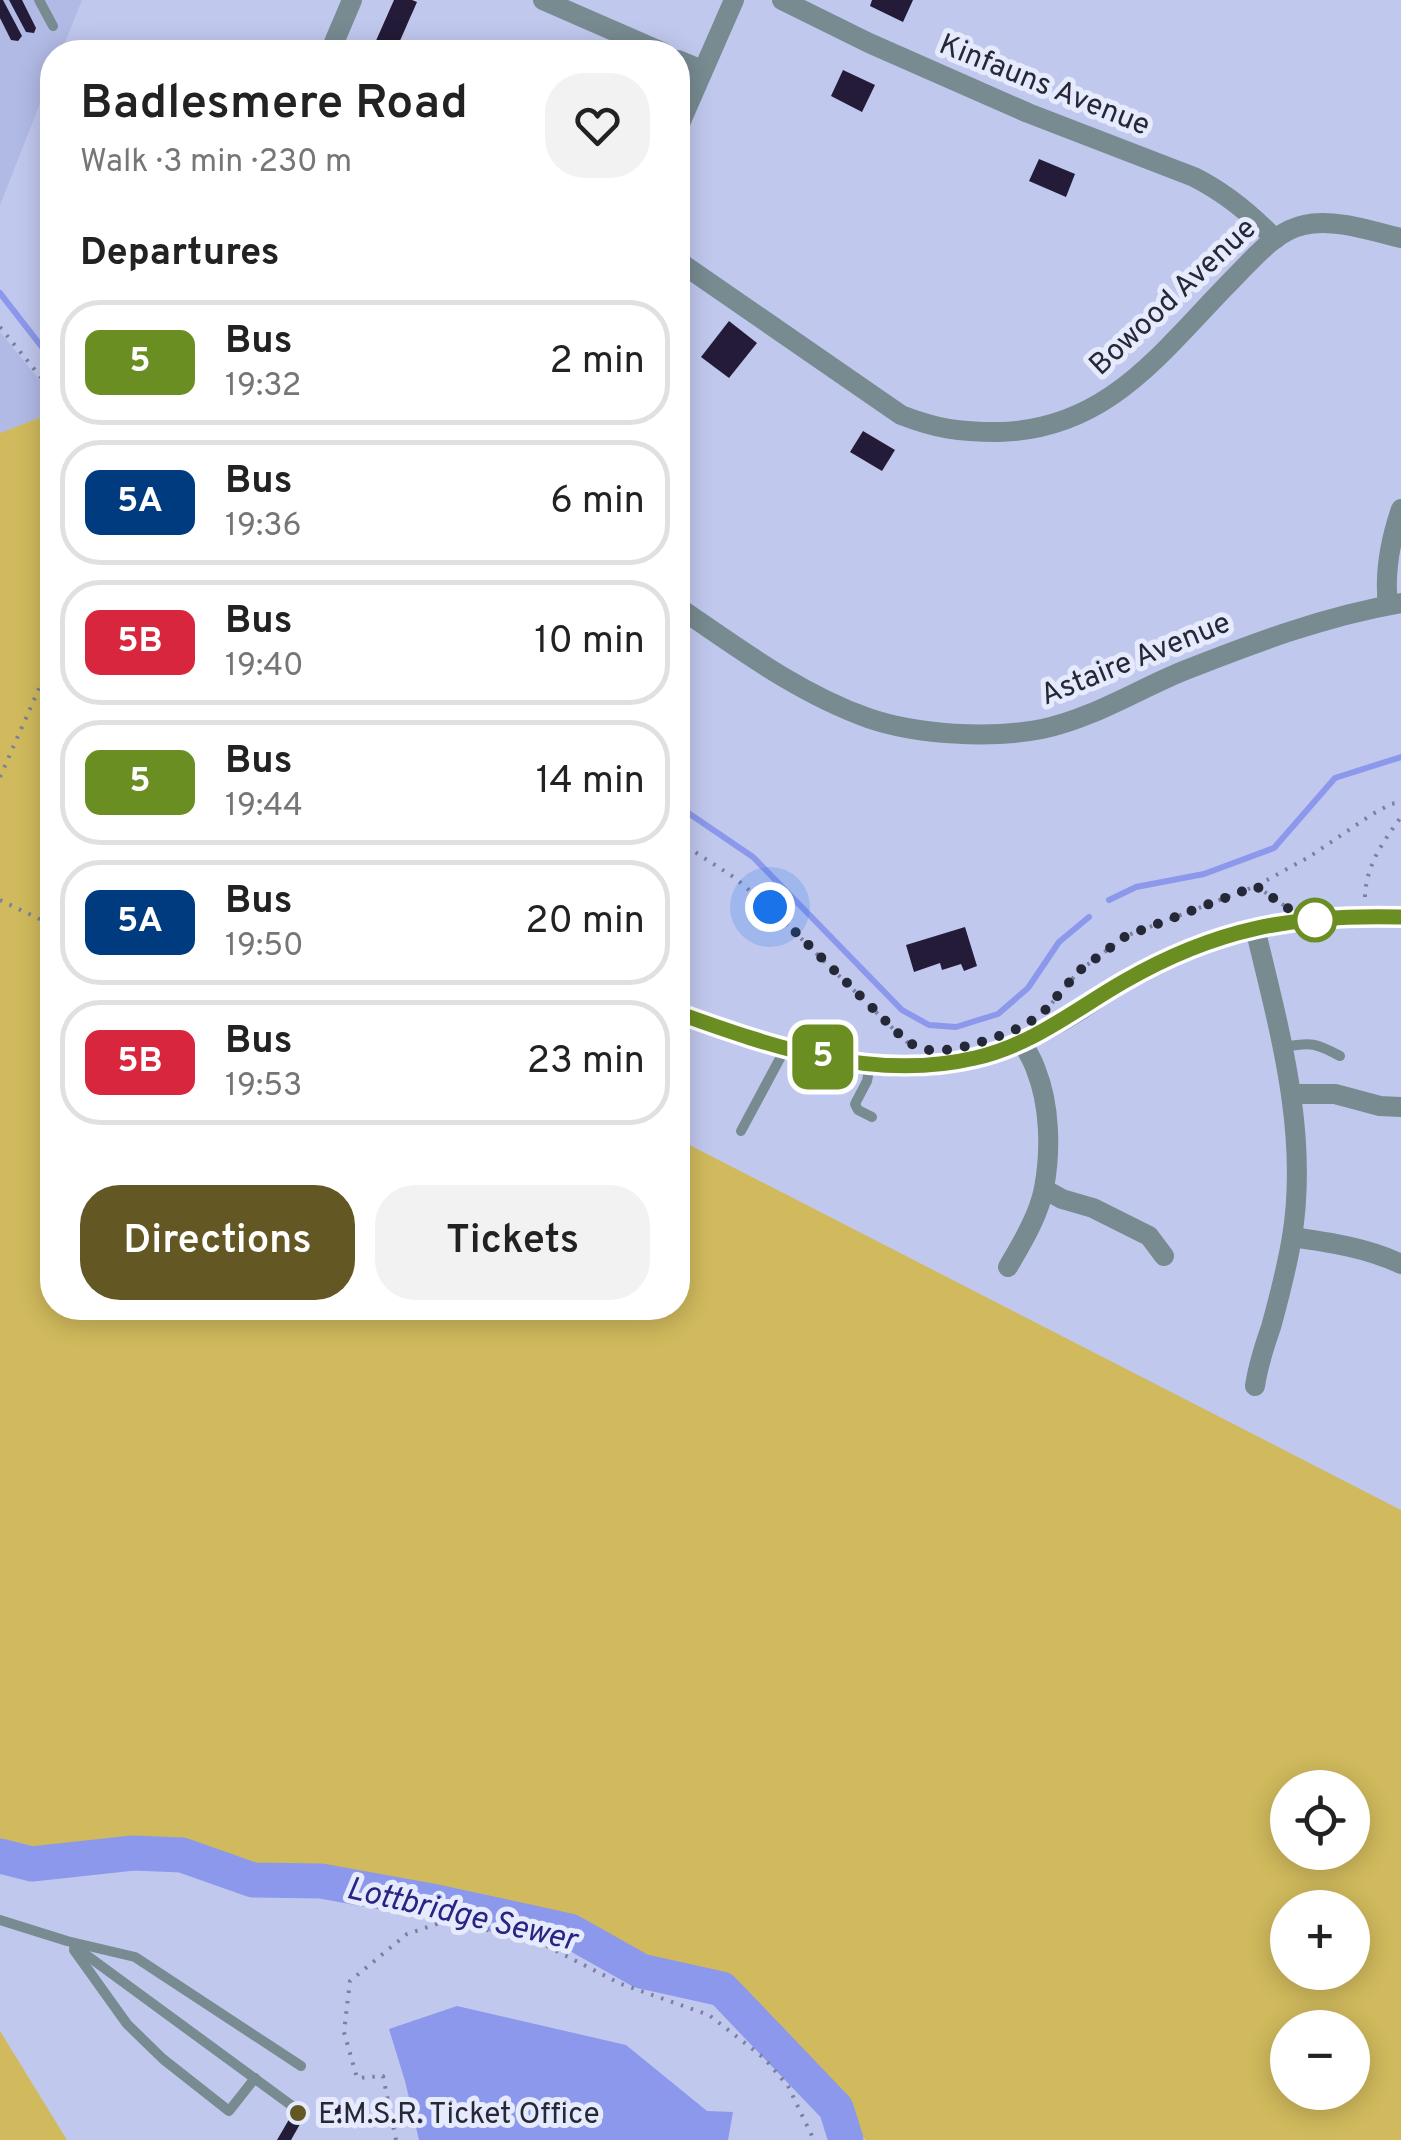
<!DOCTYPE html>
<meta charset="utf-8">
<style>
body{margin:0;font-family:Overpass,sans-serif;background:#f2f2f2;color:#222;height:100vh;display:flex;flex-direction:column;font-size:38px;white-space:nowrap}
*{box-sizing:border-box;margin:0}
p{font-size:32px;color:#767676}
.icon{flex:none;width:55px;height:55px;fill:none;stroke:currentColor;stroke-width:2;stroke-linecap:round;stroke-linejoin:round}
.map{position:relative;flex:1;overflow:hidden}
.sheet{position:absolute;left:40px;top:40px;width:650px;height:1280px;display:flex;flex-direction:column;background:#fff;border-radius:40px;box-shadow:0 5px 25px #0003}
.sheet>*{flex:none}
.badge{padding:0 20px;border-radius:15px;font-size:35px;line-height:65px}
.buttons{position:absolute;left:1270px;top:1770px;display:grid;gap:20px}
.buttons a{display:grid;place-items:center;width:100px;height:100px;border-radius:50%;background:#fff;box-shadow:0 5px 25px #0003;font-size:50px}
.you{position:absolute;width:50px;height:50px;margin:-25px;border:8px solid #fff;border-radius:50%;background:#1a73e8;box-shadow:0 0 0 15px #1a73e833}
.map>.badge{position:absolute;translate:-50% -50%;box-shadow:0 0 0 5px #fff}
h2{padding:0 40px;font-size:38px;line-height:90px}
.round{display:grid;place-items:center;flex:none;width:105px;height:105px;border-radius:40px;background:#f2f2f2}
.summary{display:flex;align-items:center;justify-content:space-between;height:170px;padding:0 40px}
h1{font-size:48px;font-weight:600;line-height:75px}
.cta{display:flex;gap:20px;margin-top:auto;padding:20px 40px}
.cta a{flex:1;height:115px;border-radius:40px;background:#635723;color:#fff;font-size:40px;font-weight:600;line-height:115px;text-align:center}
.cta a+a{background:#f2f2f2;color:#222}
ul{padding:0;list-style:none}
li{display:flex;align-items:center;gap:30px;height:125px;margin:0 20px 15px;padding:0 20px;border:5px solid #e0e0e0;border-radius:40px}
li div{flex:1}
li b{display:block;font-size:38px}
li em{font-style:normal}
li .badge{min-width:110px;font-weight:700;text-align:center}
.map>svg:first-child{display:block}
.built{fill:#b1bae5}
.green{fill:#d0ba5d;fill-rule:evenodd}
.water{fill:#8b98ec}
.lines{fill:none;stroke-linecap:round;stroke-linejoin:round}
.stream{stroke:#8b98ec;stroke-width:6}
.river{stroke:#8b98ec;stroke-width:35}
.building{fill:#231b37}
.path{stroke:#7b809c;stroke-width:4;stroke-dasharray:2.5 8;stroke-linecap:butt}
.service{stroke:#778b90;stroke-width:10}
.minor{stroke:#778b90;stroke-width:20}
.line-casing{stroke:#fff;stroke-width:22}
.line{stroke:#6b8e23;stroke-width:15}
.walk{stroke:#252836;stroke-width:10;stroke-dasharray:0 18}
.stop-dot{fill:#fff;stroke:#6b8e23;stroke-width:5}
.poi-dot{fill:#635723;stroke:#e6eafd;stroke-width:4}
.labels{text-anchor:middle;stroke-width:10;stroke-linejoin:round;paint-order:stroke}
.street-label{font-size:30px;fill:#252836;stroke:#e6eafd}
.poi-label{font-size:30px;fill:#252836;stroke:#e6eafd;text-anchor:start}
.water-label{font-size:32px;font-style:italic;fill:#282483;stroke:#e6eafd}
</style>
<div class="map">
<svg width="1401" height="2140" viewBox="0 0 1401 2140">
<rect width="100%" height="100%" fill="#c1c8ee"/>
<g class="built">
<polygon points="0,0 82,0 61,52 52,52 52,73 0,205"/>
<polygon points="0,332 52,395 52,413 0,433"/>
</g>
<g class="green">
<path d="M52,413V1308H678V1139L1401,1510V2140H866L722,1989L641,1971L570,1931L437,1902L321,1881L253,1880L182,1855L133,1853L32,1864L0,1856V433ZM1288,1788H1352V1852H1288ZM1288,1908H1352V1972H1288ZM1288,2028H1352V2092H1288Z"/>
<polygon points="0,2031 67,2140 0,2140"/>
</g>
<polygon class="water" points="457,2006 626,2045 707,2111 733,2112 728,2140 419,2140 405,2081 389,2029"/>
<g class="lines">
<g class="stream">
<polyline points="0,293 52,360"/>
<polyline points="678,806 753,857 902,1010 929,1025 956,1027 998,1014 1028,988 1059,942 1089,917"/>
<polyline points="1109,900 1136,887 1204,874 1274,848 1335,778 1401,757"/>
</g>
<polyline class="river" points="0,1856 32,1864 133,1853 182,1855 253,1880 321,1881 437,1902 570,1931 641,1971 722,1989 836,2108 846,2140"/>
</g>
<g class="building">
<polygon points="0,0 3,0 22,36 18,41 11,40 0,18"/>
<polygon points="9,0 22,0 36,28 34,33 26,32"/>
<polygon points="394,0 412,0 417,2 395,52 371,52"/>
<polygon points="872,0 913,0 903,22 870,6"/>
<polygon points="843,70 875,85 862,112 831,96"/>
<polygon points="1039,159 1075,174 1066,197 1029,181"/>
<polygon points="729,321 757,343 729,378 701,357"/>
<polygon points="863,431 895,450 882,471 850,452"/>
<polygon points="965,927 977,966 964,971 961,964 942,970 940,963 914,972 906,945"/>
<polygon points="333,2103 354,2109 352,2126 328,2121"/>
<polygon points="298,2104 308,2110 291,2140 277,2140"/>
</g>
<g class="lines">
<g class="path">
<polyline points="0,327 52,391"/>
<polyline points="0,777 52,659"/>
<polyline points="678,841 735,878 769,907 885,1021 907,1042 915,1046"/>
<polyline points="1256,886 1285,906"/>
<path d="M1365,897C1366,865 1383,842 1401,817"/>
<polyline points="0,900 52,925"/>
<polyline points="1052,1003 1079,971 1126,936 1256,886 1309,857 1371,815 1391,804 1401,802"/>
<polyline points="396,2140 383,2076 357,2078 344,2032 350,1981 407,1934 446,1921 537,1941 621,1984 709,2015 764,2058 788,2086 814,2140"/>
</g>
<g class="service">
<polyline points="39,0 53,26"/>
<path d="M1284,1047C1311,1042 1316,1043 1340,1056"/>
<polyline points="870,1065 867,1081 855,1104 858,1110 872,1117"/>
<polyline points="741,1131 785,1049"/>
<polyline points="0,1920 67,1941 135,1957 301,2066"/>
<polyline points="74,1946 295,2108"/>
<polyline points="74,1950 127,2024 163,2059 229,2111 255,2078"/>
</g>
<g class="minor">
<polyline points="543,0 662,52"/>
<path d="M782,0L869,43L1028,113L1194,177C1226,193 1251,214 1275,239"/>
<polyline points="330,52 352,0"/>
<polyline points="678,60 702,70"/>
<polyline points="678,128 734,0"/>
<path d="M678,261L901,415C937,429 959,432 998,432C1108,430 1161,352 1232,280C1252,260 1275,231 1304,225C1334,218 1371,231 1401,238"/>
<path d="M1388,605C1384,572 1390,541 1401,509"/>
<path d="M678,607C738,648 798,693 868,718C917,735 991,739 1042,729C1091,719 1137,690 1183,671C1254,643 1325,616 1401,603"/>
<path d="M678,1013C762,1043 854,1076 945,1064C993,1057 1038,1037 1079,1011C1102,996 1125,980 1150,967C1228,926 1313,915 1401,917"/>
<polyline points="1292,1094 1335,1094 1380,1106 1401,1107"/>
<polyline points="1044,1189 1062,1199 1093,1208 1149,1236 1164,1256"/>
<path d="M1292,1237C1328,1242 1368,1248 1401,1264"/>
<path d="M1008,1267C1022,1243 1039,1215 1044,1188C1051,1151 1050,1105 1036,1070C1033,1060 1027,1051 1022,1042"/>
<path d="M1255,1386C1258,1365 1264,1347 1271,1327C1279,1298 1287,1267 1292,1237C1309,1132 1279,1029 1255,928"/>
</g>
</g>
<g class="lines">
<g class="line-casing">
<path id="line" d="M678,1013C772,1047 874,1082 975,1058C1032,1045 1073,1011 1123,982C1216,928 1295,914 1401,917"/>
</g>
<use href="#line" class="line"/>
<polyline class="walk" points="770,907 907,1042 926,1050 946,1050 972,1045 1011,1032 1040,1016 1079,971 1126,936 1256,886 1305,920 1315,920"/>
</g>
<circle class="stop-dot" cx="1315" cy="920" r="20"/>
<circle class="poi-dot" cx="298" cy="2113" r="10"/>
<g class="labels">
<g class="street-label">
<text transform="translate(1045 84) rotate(22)" y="10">Kinfauns Avenue</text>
<text transform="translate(1172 296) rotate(-43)" y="10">Bowood Avenue</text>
<text transform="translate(1135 658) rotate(-22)" y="10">Astaire Avenue</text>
</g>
<g class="poi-label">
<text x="318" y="2123">E.M.S.R. Ticket Office</text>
</g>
<g class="water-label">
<text transform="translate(462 1913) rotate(13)" y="11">Lottbridge Sewer</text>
</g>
</g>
</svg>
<div class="buttons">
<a><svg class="icon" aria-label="locate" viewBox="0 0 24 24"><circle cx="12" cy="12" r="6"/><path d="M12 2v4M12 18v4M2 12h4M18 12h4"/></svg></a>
<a>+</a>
<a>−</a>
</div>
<div class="you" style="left:770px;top:907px"></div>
<b class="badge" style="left:823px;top:1057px;background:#6b8e23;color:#fff">5</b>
<section class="sheet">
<div class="summary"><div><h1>Badlesmere Road</h1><p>Walk · 3 min · 230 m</p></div><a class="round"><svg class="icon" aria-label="heart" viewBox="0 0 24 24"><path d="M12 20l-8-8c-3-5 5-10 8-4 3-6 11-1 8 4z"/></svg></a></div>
<h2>Departures</h2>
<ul>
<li><span class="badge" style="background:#6b8e23;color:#fff">5</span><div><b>Bus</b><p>19:32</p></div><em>2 min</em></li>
<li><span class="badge" style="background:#003b80;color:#fff">5A</span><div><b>Bus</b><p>19:36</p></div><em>6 min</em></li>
<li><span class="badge" style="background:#d7263d;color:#fff">5B</span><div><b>Bus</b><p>19:40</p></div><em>10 min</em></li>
<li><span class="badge" style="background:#6b8e23;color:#fff">5</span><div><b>Bus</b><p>19:44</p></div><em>14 min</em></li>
<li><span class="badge" style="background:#003b80;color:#fff">5A</span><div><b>Bus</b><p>19:50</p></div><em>20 min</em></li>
<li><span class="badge" style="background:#d7263d;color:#fff">5B</span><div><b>Bus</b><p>19:53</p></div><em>23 min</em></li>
</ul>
<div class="cta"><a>Directions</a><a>Tickets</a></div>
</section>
</div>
